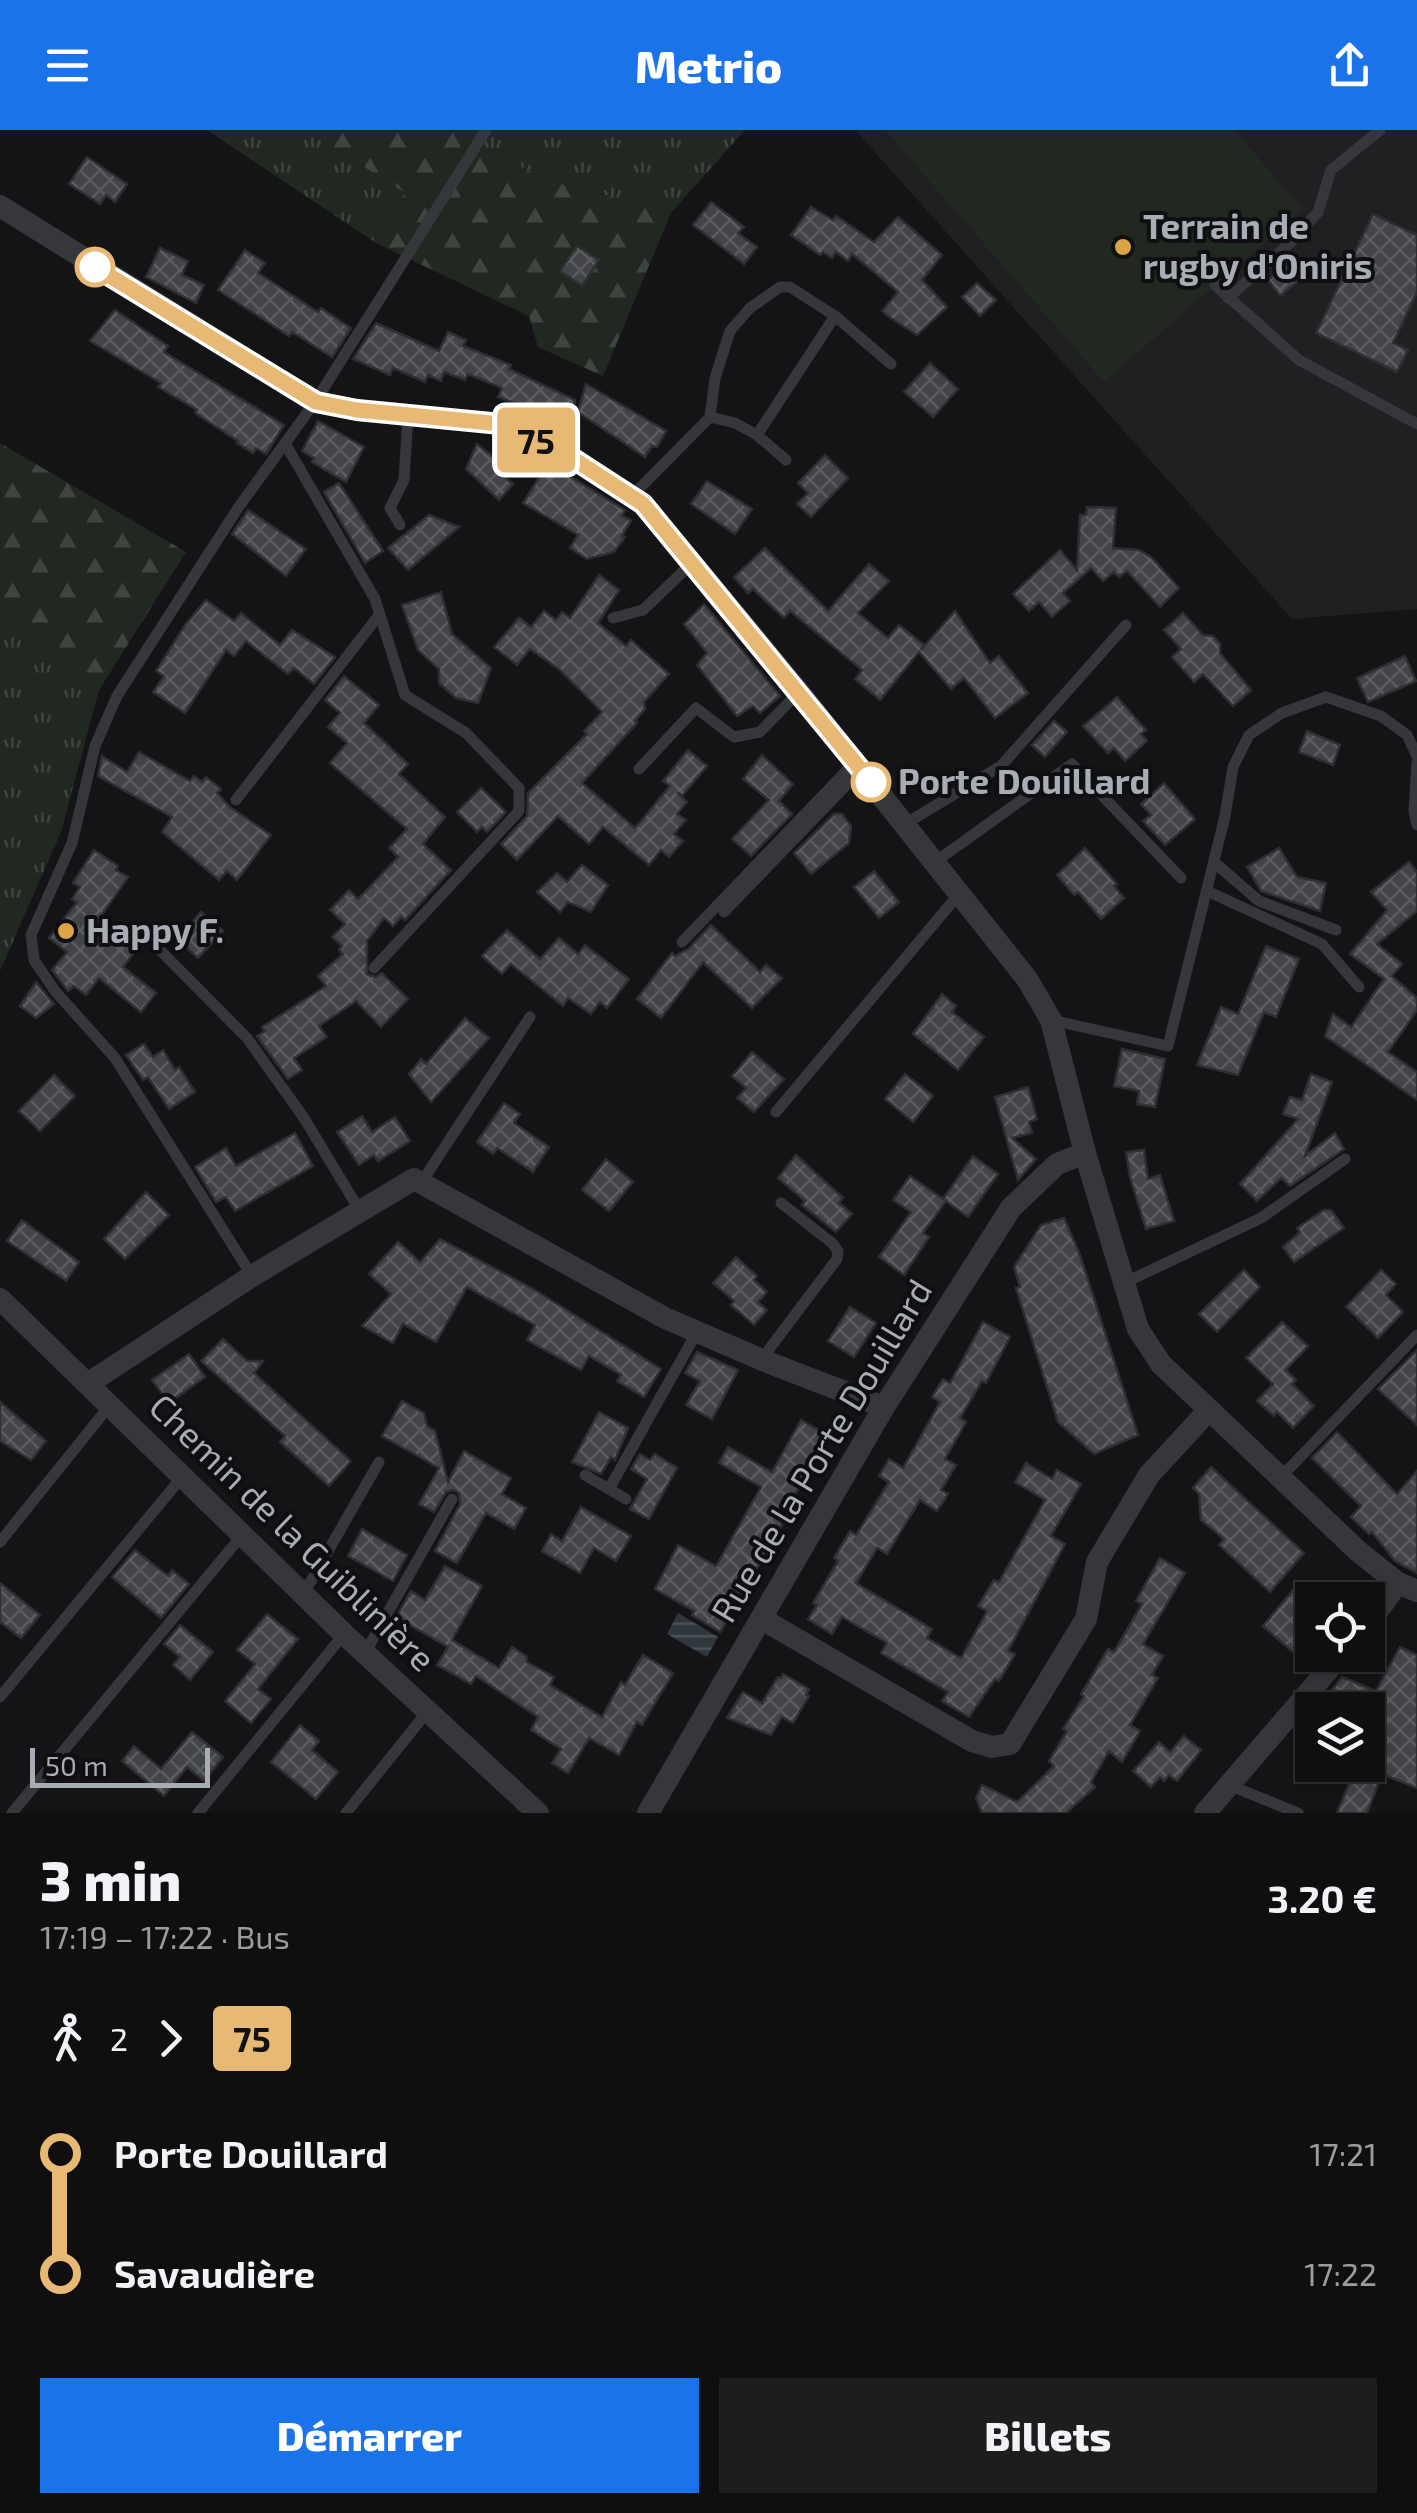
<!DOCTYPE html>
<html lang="fr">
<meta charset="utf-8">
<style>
body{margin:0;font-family:"Exo 2",sans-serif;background:#1d1d1e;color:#f1f3f6;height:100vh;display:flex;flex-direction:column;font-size:38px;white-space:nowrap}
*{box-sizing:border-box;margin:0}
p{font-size:32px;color:#9b9c9f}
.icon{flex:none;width:55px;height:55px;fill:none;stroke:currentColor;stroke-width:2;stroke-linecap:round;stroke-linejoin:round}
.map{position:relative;height:1683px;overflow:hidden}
.panel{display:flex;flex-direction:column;background:#0f0f10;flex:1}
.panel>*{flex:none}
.badge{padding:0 20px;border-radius:8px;font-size:35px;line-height:65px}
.controls{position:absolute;left:1295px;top:1452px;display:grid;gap:20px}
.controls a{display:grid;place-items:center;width:90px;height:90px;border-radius:0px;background:#0f0f10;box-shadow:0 5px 15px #0003,0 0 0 2px #2f2f30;font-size:50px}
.scale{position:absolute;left:30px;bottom:25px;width:180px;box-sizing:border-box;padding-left:10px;border:5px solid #a8acb4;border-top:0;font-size:28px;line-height:35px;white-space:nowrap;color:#a8acb4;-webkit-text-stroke:8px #0f0f11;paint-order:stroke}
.map>.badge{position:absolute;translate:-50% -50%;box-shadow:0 0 0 5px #fff}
.legs{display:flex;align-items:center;gap:15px;height:110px;padding:0 40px;font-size:32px}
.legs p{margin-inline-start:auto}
.head{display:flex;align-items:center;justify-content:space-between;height:170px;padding:0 40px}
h1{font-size:55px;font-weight:800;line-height:75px}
.cta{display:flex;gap:20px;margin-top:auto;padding:20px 40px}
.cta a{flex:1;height:115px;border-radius:0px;background:#1a73e8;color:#fff;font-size:40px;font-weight:800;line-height:115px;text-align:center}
.cta a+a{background:#1d1d1e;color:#f1f3f6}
ul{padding:0 40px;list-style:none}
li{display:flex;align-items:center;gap:35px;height:120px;font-size:38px}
li i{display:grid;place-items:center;width:15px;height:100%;margin:0 12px;background:currentColor}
li i::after{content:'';width:25px;height:25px;margin:-12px;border:8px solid;border-radius:50%;background:#0f0f10}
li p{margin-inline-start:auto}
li:first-child i{background:linear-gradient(#0000 50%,currentColor 0)}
li:last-child i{background:linear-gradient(currentColor 50%,#0000 0)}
header{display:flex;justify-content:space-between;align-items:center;height:130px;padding:0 40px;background:#1a73e8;color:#fff;font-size:45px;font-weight:800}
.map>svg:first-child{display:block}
.built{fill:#202022}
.grass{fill:url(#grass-tufts)}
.forest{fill:url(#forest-firs)}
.pitch{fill:#212821}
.water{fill:url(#water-rules)}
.building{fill:url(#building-cross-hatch);stroke:#2e2f31;stroke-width:2.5}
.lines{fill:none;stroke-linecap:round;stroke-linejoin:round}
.lane{stroke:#36373a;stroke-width:11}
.street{stroke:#36373a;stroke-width:22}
.line-1-casing{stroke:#fff;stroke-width:22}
.line-1{stroke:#e8b975;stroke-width:15}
.poi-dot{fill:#dba447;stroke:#0f0f11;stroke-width:4}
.stop-1-dot{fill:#fff;stroke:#e8b975;stroke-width:5}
.labels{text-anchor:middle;stroke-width:8;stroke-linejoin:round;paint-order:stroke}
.poi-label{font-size:35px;font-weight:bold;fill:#a8acb4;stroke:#0f0f11;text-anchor:start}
.stop-label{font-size:35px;font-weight:bold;fill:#a8acb4;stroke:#0f0f11;text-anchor:start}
.street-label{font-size:35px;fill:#a8acb4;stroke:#0f0f11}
</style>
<header><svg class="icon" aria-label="menu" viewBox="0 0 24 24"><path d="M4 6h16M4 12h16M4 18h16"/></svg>Metrio<svg class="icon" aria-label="share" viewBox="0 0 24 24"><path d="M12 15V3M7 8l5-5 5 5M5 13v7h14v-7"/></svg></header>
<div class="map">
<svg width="1417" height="1683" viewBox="0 0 1417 1683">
<defs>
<pattern id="grass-tufts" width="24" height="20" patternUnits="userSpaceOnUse" patternTransform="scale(2.5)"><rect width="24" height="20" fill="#212821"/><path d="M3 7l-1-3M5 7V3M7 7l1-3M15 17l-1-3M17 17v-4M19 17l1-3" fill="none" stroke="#3e443f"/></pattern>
<pattern id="forest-firs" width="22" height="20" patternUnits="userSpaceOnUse" patternTransform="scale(2.5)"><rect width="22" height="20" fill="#212821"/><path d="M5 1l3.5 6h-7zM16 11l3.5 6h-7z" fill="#3e443f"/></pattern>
<pattern id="water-rules" width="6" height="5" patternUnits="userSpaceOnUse" patternTransform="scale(2.5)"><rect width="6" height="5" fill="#2f373d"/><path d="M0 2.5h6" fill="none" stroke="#4a5157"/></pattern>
<pattern id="building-cross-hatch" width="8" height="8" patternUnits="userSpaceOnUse" patternTransform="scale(2.5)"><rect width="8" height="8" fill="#434448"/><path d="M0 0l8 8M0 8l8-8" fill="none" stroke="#5b5c60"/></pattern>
</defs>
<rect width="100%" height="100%" fill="#141416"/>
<polygon class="built" points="855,0 1417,0 1417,479 1292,489"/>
<g class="grass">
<polygon points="207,0 306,0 405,63 376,113"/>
<polygon points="449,0 745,0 671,83 543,48"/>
<polygon points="0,483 99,560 61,702 0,841"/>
</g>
<g class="forest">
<polygon points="306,0 449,0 543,48 671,83 603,246 538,217 529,186 376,113 405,63"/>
<polygon points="0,313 186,422 99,560 0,483"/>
</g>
<polygon class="pitch" points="885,0 1234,0 1303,79 1104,252"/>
<polygon class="water" points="678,1483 718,1507 707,1527 667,1504"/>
<g class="building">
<polygon points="87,27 127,54 115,72 106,65 100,74 69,54"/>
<polygon points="711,72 744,97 738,103 757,117 744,134 693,95"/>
<polygon points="811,77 833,90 836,86 874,112 898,87 942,125 922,150 947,177 917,205 892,189 882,181 898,162 852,124 848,131 836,122 832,128 823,122 820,125 791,105"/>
<polygon points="1373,84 1417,105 1417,162 1393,213 1408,220 1397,242 1316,203"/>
<polygon points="577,116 599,130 582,156 560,141"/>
<polygon points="160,118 188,131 182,145 204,155 196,173 146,147"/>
<polygon points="245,120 265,133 258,143 318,182 321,178 351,198 332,227 292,202 289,206 218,160"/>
<polygon points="1295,128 1307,143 1280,166 1268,150"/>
<polygon points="977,153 996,170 980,186 962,167"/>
<polygon points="115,180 168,216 164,222 284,295 266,324 256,318 253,323 237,313 238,311 195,283 197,280 158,257 161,253 90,211"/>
<polygon points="376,193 439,221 448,202 466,210 463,216 511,235 509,239 575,270 572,293 498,267 502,258 468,244 465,250 444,242 441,251 428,245 425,252 393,238 390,245 353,229"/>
<polygon points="930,233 958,259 933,287 904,262"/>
<polygon points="586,254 666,301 657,317 652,316 645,327 578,282"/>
<polygon points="318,291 364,317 346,352 312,332 314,328 302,321"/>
<polygon points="477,314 501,333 496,340 513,354 499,370 466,339"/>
<polygon points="825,325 848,348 811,387 797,374 808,363 798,353"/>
<polygon points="548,333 625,380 622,386 631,390 622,406 625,407 614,422 587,429 570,418 578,405 523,373"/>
<polygon points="707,351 752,379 735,404 691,374"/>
<polygon points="339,353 383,421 365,433 324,362"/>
<polygon points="1087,377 1116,378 1113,418 1139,420 1152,428 1179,458 1160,477 1127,441 1119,447 1114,442 1103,451 1091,438 1063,463 1070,471 1052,487 1039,472 1029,481 1013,464 1060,420 1077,440 1080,385 1086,385"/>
<polygon points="248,380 306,419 286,446 232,404"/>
<polygon points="429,385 459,397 408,440 388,418"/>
<polygon points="765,418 828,481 869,434 889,451 858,483 888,508 899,495 924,515 921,520 955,481 990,533 999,526 1028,563 995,588 964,548 951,559 919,522 880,570 855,549 862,540 790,481 784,488 753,459 748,463 734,447"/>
<polygon points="599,445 619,460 598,493 626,516 631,510 669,544 644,572 645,579 635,591 637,593 582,653 635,698 670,656 663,651 688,620 707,636 682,666 677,662 687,672 677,684 686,690 674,704 683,711 669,727 661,720 649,735 603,697 589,714 558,686 517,730 501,714 527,686 528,663 587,604 584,601 602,582 559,539 530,519 517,535 494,517 519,488 531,497 544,481 556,490 562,482 570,488"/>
<polygon points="441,462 452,504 491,538 478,573 456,568 439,553 439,539 418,520 402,475"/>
<polygon points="206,470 234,491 241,483 280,515 292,500 335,527 314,554 294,538 288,544 246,511 234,526 226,520 185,583 153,562 164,546 156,541 185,495"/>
<polygon points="704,474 780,566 760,583 753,576 737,586 697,535 707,523 684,494"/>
<polygon points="1183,483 1203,505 1213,506 1220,514 1220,523 1251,560 1233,576 1203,544 1194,552 1172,527 1181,519 1164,500"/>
<polygon points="1405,526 1416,551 1368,572 1357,548"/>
<polygon points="344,546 379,575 364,593 408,634 399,644 445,687 423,714 451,740 405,790 401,787 393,796 384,788 367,811 367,844 376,847 382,843 408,869 381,897 356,871 319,896 327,907 294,928 302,940 288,949 257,906 265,901 262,897 326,856 318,846 343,824 339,820 342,816 332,807 345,794 330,780 349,760 358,769 398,727 389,718 407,699 330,633 347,613 328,597 340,583 325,570"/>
<polygon points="1117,567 1146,600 1141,604 1147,611 1125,631 1114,618 1108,623 1083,596"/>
<polygon points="1054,591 1067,602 1045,627 1032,615"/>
<polygon points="1307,601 1340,615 1333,635 1299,622"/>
<polygon points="139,622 190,651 194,646 202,652 206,647 221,659 217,663 230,677 271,705 237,750 227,741 219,750 162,702 172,687 98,646 102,626 127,642"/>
<polygon points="762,625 793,654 779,671 792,684 751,726 732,709 769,670 743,649"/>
<polygon points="1164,653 1195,689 1165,715 1143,691 1151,685 1141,674"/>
<polygon points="481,658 506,682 487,702 482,697 477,702 457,682"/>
<polygon points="834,684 842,684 851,696 849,713 811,744 794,723"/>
<polygon points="1085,718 1117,754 1114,756 1124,768 1101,789 1078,762 1074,765 1057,745"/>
<polygon points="1279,718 1297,747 1326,753 1320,781 1261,761 1247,737"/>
<polygon points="94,720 118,736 116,740 128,747 101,786 139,816 123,837 156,863 141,882 99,848 86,865 74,856 68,861 52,840 67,822 49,808 77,772 72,769 80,757 73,753"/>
<polygon points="1409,732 1417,742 1417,781 1377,814 1402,834 1392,846 1417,868 1417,880 1388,922 1417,942 1417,970 1325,906 1333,884 1351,897 1384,849 1350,824 1387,780 1371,762"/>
<polygon points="582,735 608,755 591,782 568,772 560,782 537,762 557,743 567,752"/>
<polygon points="874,741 899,772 879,788 854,757"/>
<polygon points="201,782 223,801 198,828 177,809"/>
<polygon points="711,795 760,842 766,835 782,848 752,878 703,832 661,888 637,869 672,823 675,826 688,819"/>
<polygon points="507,800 540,829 559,808 578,824 585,815 629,849 607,878 600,872 591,884 568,868 563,876 511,834 502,844 482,826"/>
<polygon points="1266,816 1299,829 1276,887 1264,882 1238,945 1197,935 1221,877 1238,884"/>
<polygon points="36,852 54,874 36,888 20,876"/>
<polygon points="942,864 956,876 952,882 984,907 958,940 913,904"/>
<polygon points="465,888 489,908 431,972 409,944 421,929 426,934"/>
<polygon points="144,914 153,927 163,920 175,940 179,937 195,962 169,979 148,947 143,950 126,925"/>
<polygon points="1122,919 1165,929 1155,977 1137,974 1139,961 1114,956"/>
<polygon points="752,922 784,949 754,982 737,968 746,958 732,946"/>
<polygon points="905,944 933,966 913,992 885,969"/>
<polygon points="1311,944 1332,952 1305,1026 1335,1003 1344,1019 1290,1056 1281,1048 1257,1071 1240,1054 1298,989 1283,984 1290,967 1302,970"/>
<polygon points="54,945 75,966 40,1001 19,981"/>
<polygon points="1028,957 1037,989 1029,992 1032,1003 1012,1008 1036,1029 1018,1050 995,967"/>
<polygon points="504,973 520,984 514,993 549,1017 533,1042 497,1018 493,1024 477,1012"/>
<polygon points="362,986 372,1002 395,987 410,1011 378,1031 374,1025 359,1035 337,1002"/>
<polygon points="295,1003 313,1036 235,1081 226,1067 216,1072 195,1037 226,1018 236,1036"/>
<polygon points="1144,1020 1148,1049 1160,1045 1174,1091 1146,1099 1130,1047 1126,1022"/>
<polygon points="796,1025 843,1068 839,1073 852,1084 836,1102 802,1075 805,1071 778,1048"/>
<polygon points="973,1026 998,1044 968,1087 946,1071 923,1103 929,1107 904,1145 879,1127 911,1082 893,1070 910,1046 943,1069"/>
<polygon points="606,1029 633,1052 609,1081 582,1060"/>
<polygon points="146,1062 169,1085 125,1129 104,1109"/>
<polygon points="1324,1080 1331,1080 1344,1098 1294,1132 1283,1117 1300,1102 1297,1098"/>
<polygon points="1064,1088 1080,1125 1138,1305 1094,1324 1058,1292 1016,1158 1020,1157 1014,1137 1041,1095"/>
<polygon points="22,1090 79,1132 66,1151 7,1111"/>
<polygon points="440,1109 533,1159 661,1239 644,1267 617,1251 621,1245 589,1226 581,1240 527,1210 535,1195 467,1157 436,1212 403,1194 393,1213 362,1196 391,1164 369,1144 398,1112 420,1132"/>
<polygon points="736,1127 757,1146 754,1150 767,1162 758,1172 767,1180 754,1195 731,1175 734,1171 713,1153"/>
<polygon points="1244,1140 1260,1157 1217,1202 1199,1184"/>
<polygon points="1381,1140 1396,1154 1386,1165 1403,1182 1378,1208 1346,1177"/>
<polygon points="850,1177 876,1193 854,1227 828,1211"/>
<polygon points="983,1192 1010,1207 986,1253 982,1251 960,1288 966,1292 945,1329 956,1335 941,1360 948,1364 937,1381 920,1370 887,1424 877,1418 856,1453 932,1499 927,1508 961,1528 987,1481 978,1476 994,1450 999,1452 1045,1370 1015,1352 1026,1333 1052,1349 1057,1340 1081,1354 1051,1406 1065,1414 1008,1521 1015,1524 999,1551 995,1549 969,1587 942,1571 948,1562 881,1523 887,1513 842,1487 832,1504 808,1489 817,1475 813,1473 838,1431 834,1428 850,1401 856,1405 889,1352 879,1346 889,1329 903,1338 940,1272 932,1267 943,1249 950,1253"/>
<polygon points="1282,1192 1308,1216 1286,1240 1296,1250 1292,1254 1314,1276 1293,1298 1277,1282 1274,1286 1257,1271 1273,1254 1246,1228"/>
<polygon points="223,1209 247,1231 263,1231 254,1243 351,1331 329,1356 280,1312 285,1306 201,1231"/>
<polygon points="1417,1220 1417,1295 1378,1259"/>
<polygon points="697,1222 738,1240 712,1289 686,1275 700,1251 685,1243"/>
<polygon points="189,1224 205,1247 169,1273 152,1250"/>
<polygon points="402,1271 424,1283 427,1296 435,1301 448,1352 464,1321 511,1348 502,1364 526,1378 514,1399 486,1383 457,1433 435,1421 460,1374 459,1363 453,1360 446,1362 434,1382 419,1374 439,1338 382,1306"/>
<polygon points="0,1272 46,1311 31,1330 0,1311"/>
<polygon points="599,1282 628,1298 615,1330 611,1327 601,1344 572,1332"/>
<polygon points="801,1290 829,1306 790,1373 793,1376 720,1502 692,1485 694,1481 655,1459 678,1415 716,1436 761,1357 719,1333 728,1317 772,1342"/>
<polygon points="1337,1302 1397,1364 1417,1341 1417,1443 1395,1431 1372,1402 1369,1404 1351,1387 1361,1376 1312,1328"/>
<polygon points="640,1324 650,1330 655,1324 677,1338 649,1389 630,1379 647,1349 631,1339"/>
<polygon points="1211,1337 1304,1423 1270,1462 1219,1415 1224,1409 1201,1390 1199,1364 1193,1358"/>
<polygon points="581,1377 631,1406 616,1431 594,1418 580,1443 542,1421 551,1404 562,1411"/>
<polygon points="362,1399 407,1425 393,1451 348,1426"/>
<polygon points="135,1420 168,1446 172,1440 189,1454 161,1488 112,1447"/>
<polygon points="1160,1428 1185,1443 1143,1514 1163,1526 1152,1545 1158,1548 1130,1595 1140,1601 1122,1632 1109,1621 1091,1652 1095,1657 1066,1683 982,1683 976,1668 982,1655 1017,1672 1054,1636 1049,1631 1067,1601 1063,1599 1084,1566 1081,1564 1108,1519 1114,1522 1142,1474 1136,1471"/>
<polygon points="445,1436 482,1456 452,1510 499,1538 512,1517 526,1526 527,1532 554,1547 550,1555 602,1587 621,1552 625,1555 643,1525 673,1543 642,1595 637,1592 619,1625 589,1608 568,1643 552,1633 561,1619 531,1600 538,1587 476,1546 471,1554 437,1535 448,1517 396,1487 411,1461 425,1470"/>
<polygon points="0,1453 40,1485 21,1508 0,1492"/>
<polygon points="1293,1460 1312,1477 1312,1504 1295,1524 1263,1496"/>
<polygon points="267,1484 298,1509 258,1559 271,1569 251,1593 225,1571 255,1534 237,1520"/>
<polygon points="180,1495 213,1522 190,1550 173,1535 180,1527 164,1514"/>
<polygon points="1400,1517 1417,1525 1417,1658 1382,1644 1367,1683 1337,1683 1355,1639 1368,1644 1368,1576 1332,1560 1342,1547 1376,1561"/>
<polygon points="783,1544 809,1559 806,1565 809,1566 793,1593 782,1587 771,1605 727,1588 743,1562 762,1573 778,1547 781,1548"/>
<polygon points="300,1595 319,1611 312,1620 338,1642 316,1669 271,1632"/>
<polygon points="192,1602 223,1627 204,1651 187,1637 164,1666 122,1631 134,1616 161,1639"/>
<polygon points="1184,1606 1201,1620 1177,1651 1169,1645 1164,1651 1160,1647 1151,1657 1133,1641 1159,1612 1170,1622"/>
</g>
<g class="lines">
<g class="lane">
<polyline points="1215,155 1299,230 1417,294"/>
<polyline points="1228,168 1290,113 1318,82 1331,40 1380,0"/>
<polyline points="835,186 891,234"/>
<polyline points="757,305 786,330"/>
<polyline points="286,315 375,469 405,565 466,603 519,658 519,681 374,838"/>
<polyline points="631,367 710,287 715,248 730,201 750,178 780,157 790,157 835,186 757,305 735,293 710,287"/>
<polyline points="400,395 390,378 404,350 408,284"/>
<polyline points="613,488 643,480 692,433"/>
<polyline points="1417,632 1414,681 1417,695"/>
<polyline points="639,639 696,578 734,607 760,602 799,562"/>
<polyline points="236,670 379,485"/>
<polyline points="905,694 1001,636 1126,495"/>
<polyline points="935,732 1072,634 1181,748"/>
<polyline points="1214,732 1259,771 1336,800"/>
<polyline points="1207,761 1322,814 1359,857"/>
<polyline points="724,782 861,640"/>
<polyline points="147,807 247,908 304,988 360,1081"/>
<polyline points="682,812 855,632"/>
<polyline points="1051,890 1168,916 1225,686 1233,637 1249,605 1282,583 1326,567 1381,586 1407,605 1417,626"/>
<polyline points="776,982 959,764"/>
<polyline points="421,1053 530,887"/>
<polyline points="252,1146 115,928 55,861 34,830 31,805 72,713 95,616 117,566 238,378 315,272 486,0"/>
<polyline points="1124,1153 1261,1088 1345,1029"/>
<polyline points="761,1230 837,1129 838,1121 832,1113 781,1073"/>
<polyline points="585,1345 626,1369"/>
<polyline points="1281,1347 1417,1205"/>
<polyline points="609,1359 697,1202"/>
<polyline points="0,1412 110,1275"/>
<polyline points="304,1463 379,1332"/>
<polyline points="365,1523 452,1369"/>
<polyline points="0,1567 182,1347"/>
<polyline points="1231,1656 1298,1683"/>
<polyline points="12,1683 243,1404"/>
<polyline points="198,1683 344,1504"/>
<polyline points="346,1683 427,1582"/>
</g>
<g class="street">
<polyline points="0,76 315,272 357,280 501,294 566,324 643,374 799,562 1027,849 1051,890 1085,1023 1138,1199 1161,1234 1359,1422 1398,1453 1417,1461"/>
<polyline points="0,1169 344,1504 538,1683"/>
<polyline points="89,1253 252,1146 414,1049 665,1188 767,1232 884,1277"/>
<polyline points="762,1489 972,1611 992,1617 1010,1614 1086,1489 1097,1432 1149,1345 1208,1281"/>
<polyline points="1368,1494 1398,1453"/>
<polyline points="648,1683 884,1277 1011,1078 1057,1034 1085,1023"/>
<polyline points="1205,1683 1341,1525"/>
</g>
</g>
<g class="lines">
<g class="line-1-casing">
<polyline id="line-1" points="95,137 316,272 357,280 501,294 566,324 643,374 871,652"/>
</g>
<use href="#line-1" class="line-1"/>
</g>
<g class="poi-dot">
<circle cx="1123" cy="117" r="10"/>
<circle cx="66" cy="801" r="10"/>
</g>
<g class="stop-1-dot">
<circle cx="95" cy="137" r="18"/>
<circle cx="871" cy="652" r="18"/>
</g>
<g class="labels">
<g class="poi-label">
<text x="1143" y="109">Terrain de<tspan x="1143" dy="40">rugby d'Oniris</tspan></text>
<text x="86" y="813">Happy F.</text>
</g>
<g class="stop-label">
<text x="898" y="664">Porte Douillard</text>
</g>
<g class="street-label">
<text transform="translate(822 1321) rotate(-59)" y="12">Rue de la Porte Douillard</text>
<text transform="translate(292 1403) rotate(44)" y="12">Chemin de la Guiblinière</text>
</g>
</g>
</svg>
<div class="controls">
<a><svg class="icon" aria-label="locate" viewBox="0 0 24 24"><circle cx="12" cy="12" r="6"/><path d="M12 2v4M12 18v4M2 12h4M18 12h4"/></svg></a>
<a><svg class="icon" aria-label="layers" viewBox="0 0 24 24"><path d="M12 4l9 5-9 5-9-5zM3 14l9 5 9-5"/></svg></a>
</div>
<div class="scale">50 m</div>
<b class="badge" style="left:536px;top:310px;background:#e8b975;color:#111">75</b>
</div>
<section class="panel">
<div class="head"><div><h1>3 min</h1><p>17:19 – 17:22 · Bus</p></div><b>3.20 €</b></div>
<div class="legs"><svg class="icon" aria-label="walk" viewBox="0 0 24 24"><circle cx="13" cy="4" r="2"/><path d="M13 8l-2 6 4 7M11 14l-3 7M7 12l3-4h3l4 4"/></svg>2<svg class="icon" aria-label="forward" viewBox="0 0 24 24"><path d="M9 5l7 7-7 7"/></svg><b class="badge" style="background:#e8b975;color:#111">75</b></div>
<ul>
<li><i style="color:#e8b975"></i><b>Porte Douillard</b><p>17:21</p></li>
<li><i style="color:#e8b975"></i><b>Savaudière</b><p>17:22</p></li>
</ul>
<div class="cta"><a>Démarrer</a><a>Billets</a></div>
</section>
